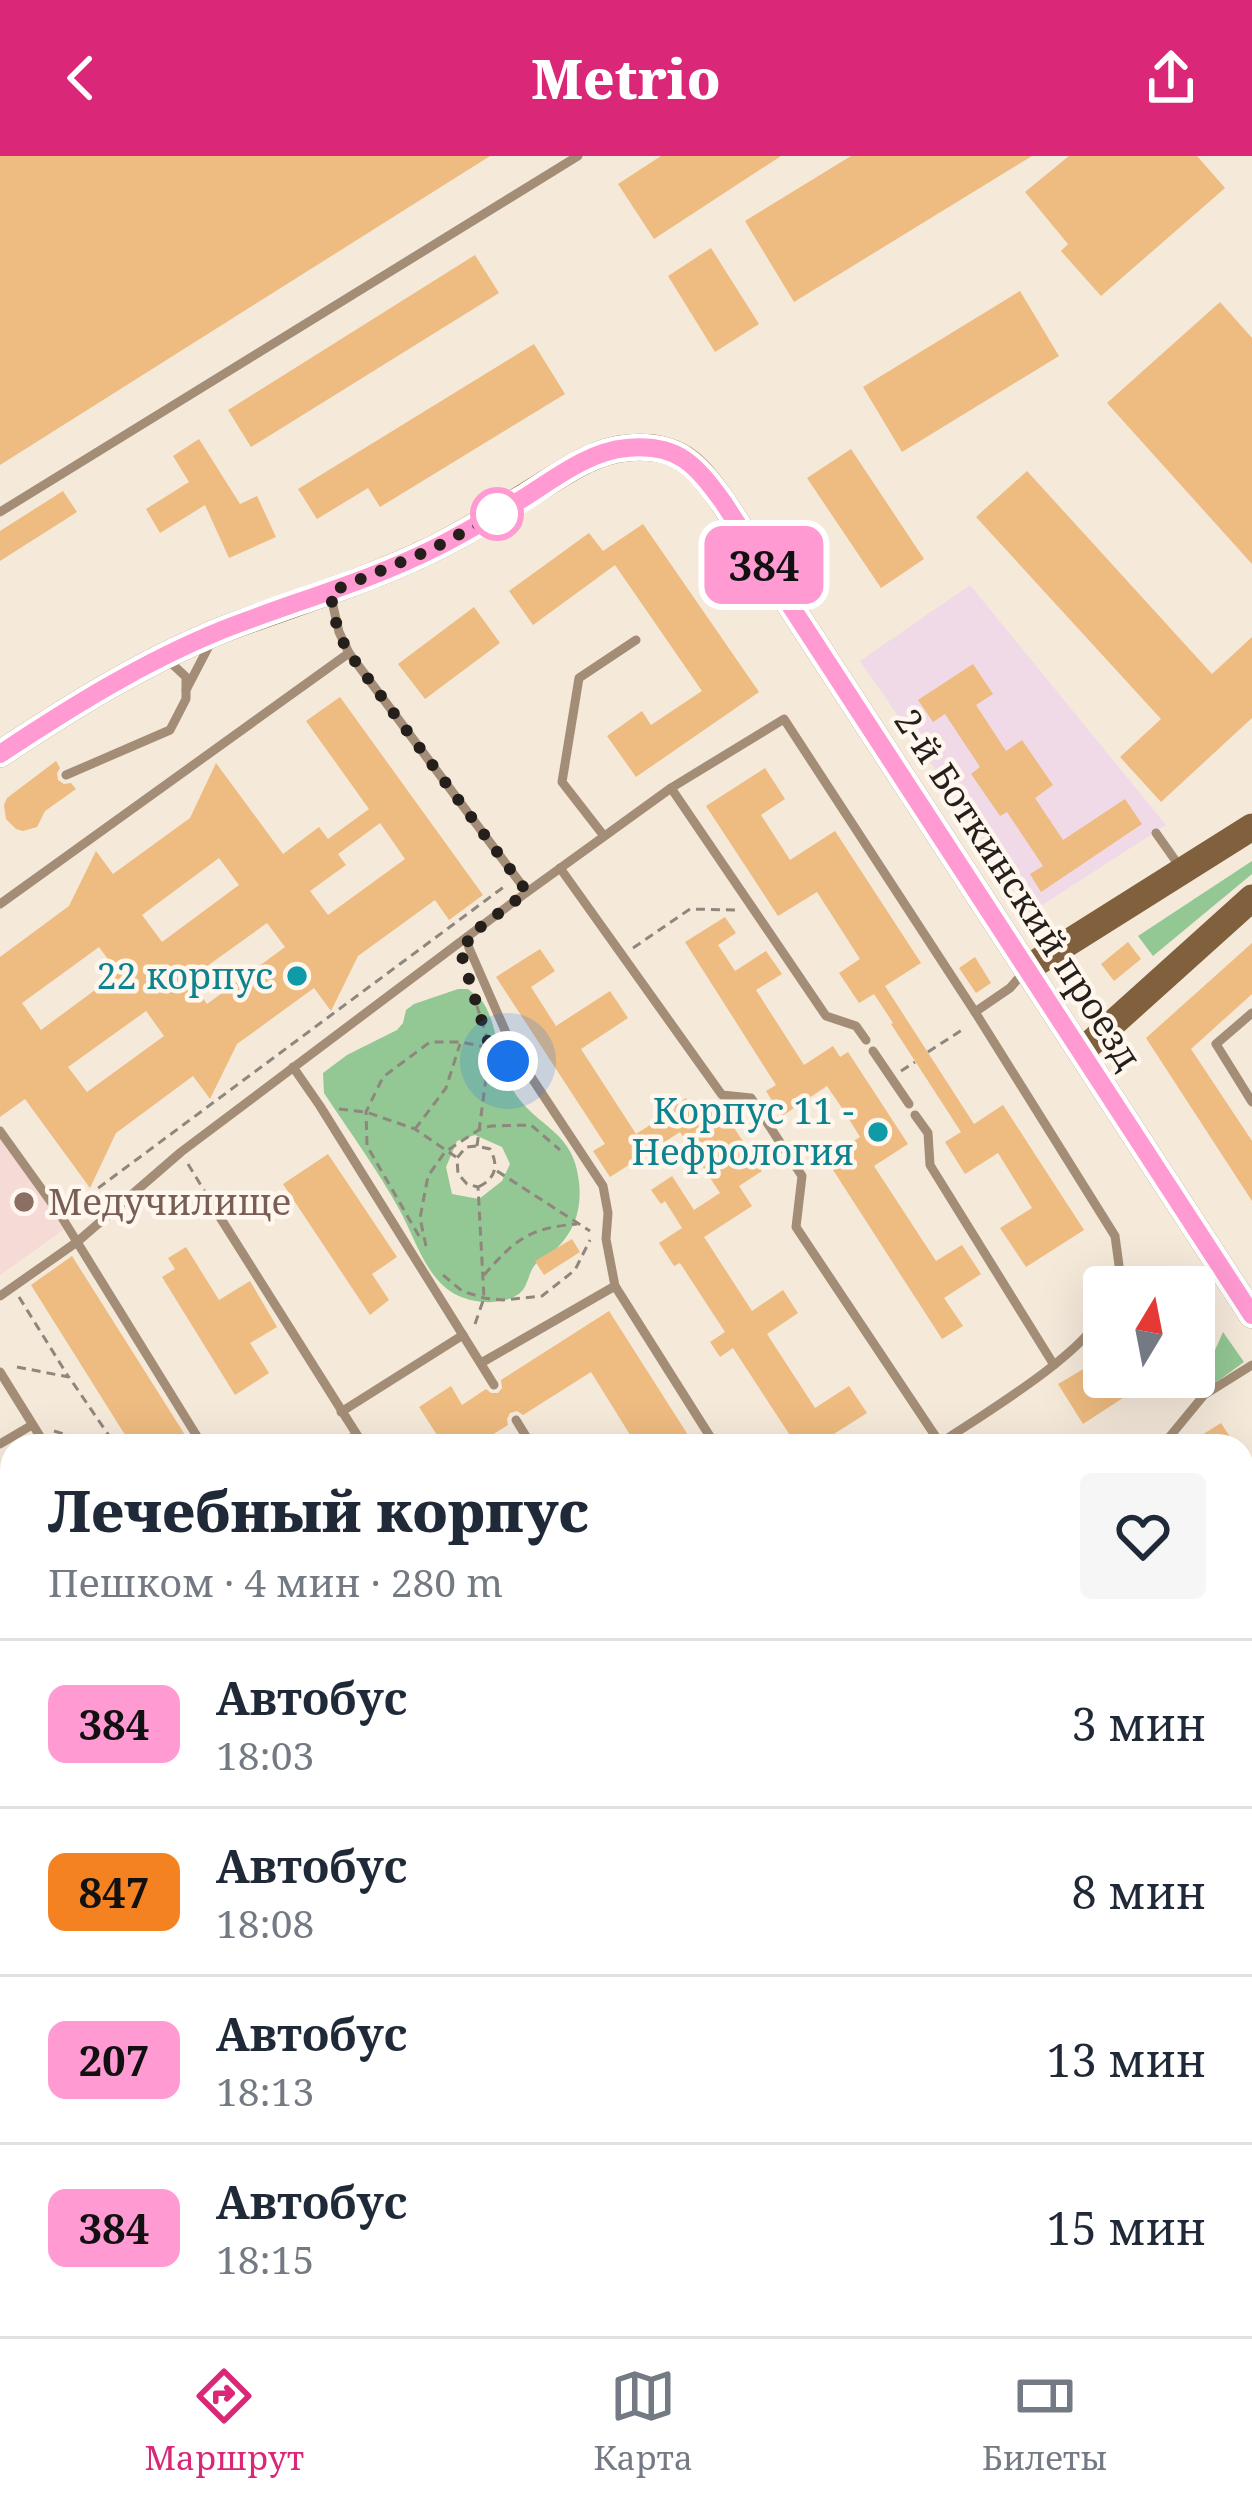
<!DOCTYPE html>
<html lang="ru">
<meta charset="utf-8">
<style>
body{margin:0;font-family:"Noto Serif",serif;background:#f6f6f7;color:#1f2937;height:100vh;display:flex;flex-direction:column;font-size:45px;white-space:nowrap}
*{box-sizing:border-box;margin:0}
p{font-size:39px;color:#747a83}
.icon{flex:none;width:66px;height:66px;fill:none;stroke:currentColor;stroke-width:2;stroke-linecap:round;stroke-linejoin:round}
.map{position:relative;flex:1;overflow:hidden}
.panel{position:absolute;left:0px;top:1278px;width:1254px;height:903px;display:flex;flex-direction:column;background:#fff;border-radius:36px 36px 0 0;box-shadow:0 12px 48px #0002}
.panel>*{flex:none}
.badge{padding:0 24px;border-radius:18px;font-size:42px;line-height:78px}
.needle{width:78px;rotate:10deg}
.controls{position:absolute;left:1083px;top:1110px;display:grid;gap:24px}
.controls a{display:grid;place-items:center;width:132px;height:132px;border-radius:12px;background:#fff;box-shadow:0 12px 48px #0002;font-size:60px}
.you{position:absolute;width:60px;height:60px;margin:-30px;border:9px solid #fff;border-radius:50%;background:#1a73e8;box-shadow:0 0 0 18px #1a73e833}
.map>.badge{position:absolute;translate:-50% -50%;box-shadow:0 0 0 6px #fff}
.round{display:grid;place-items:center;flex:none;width:126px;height:126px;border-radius:12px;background:#f6f6f7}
.overview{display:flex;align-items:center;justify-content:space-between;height:204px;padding:0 48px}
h1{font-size:57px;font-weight:800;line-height:90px}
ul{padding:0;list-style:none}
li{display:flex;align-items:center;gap:36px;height:168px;padding:0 48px;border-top:3px solid #e0e1e3}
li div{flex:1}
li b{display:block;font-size:45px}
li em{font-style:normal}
li .badge{min-width:132px;font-weight:700;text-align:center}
header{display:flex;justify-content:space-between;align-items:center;height:156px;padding:0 48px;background:#db2777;color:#fff;font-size:54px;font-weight:800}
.tabs{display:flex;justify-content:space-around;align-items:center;height:168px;border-top:3px solid #e0e1e3;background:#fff;font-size:33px;color:#747a83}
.tabs a{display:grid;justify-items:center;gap:6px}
.tabs .active{color:#db2777}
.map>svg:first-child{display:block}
.commercial{fill:#f0dae7}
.education{fill:#f5dad6}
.green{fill:#93c794;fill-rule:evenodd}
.building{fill:#eebb80;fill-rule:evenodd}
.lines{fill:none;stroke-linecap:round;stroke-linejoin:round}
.path{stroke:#8f867c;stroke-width:3;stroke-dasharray:9 6;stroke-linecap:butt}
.lane{stroke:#a48d76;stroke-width:9}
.street{stroke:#a48d76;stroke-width:18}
.secondary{stroke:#80603d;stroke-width:27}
.primary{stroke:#66400e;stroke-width:30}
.line-casing{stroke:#fff;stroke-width:27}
.line{stroke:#ff9ad2;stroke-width:18}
.walk{stroke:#241f1a;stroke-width:12;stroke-dasharray:0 21.6}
.stop-dot{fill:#fff;stroke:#ff9ad2;stroke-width:6}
.culture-dot{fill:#0f9aa8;stroke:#fff7ee;stroke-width:4.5}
.education-dot{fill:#8d6e63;stroke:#fff7ee;stroke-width:4.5}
.labels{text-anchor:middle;stroke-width:9;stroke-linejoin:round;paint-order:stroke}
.street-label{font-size:36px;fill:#241f1a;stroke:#fff7ee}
.culture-label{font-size:36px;fill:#0d838f;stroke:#fff7ee;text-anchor:end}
.education-label{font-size:36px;fill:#785e54;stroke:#fff7ee;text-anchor:start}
</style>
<header><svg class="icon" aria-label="back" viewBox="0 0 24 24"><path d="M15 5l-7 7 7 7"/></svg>Metrio<svg class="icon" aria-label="share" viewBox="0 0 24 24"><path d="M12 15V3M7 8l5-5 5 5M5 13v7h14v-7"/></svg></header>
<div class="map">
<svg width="1252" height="2180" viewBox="0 0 1252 2180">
<rect width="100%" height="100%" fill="#f5e9da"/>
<polygon class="commercial" points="970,429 1166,669 1033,755 860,505"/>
<g class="education">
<polygon points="0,979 67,1071 0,1119"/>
<polygon points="489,2169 802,2169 812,2176 809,2180 485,2180 482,2178"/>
</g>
<g class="green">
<polygon points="1252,705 1252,718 1153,800 1138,780"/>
<path d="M458,833H468C472,837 478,840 482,845C497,865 499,909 512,932C533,971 574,972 579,1026C582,1052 575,1075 556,1093C549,1099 540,1103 534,1110C529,1117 528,1128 522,1135C506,1151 471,1148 453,1137C424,1119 415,1081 399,1053C377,1013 349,975 324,937L323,917L347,899L397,874L403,867L406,854L414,848ZM475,979L502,991L510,1008L502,1025L479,1043L452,1038L446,1011L457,985Z"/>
<polygon points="1223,1176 1244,1206 1207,1233 1201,1226"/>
<polygon points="1249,2035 1252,2037 1252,2130 1242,2144 1242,2045"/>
</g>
<g class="building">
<polygon points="0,0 490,0 0,309"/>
<polygon points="661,0 781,0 654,83 618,28"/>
<polygon points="851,0 1032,0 794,146 745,65"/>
<polygon points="1069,0 1197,0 1225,32 1101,140 1061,95 1068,88 1025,36"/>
<polygon points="711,92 759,168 715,196 668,120"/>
<polygon points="475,99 499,137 251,291 228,254"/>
<polygon points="1020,135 1059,200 902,296 863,231"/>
<polygon points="1220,146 1252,182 1252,408 1107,247"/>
<polygon points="534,188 565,238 380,351 368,332 317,363 298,333"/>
<polygon points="199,283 240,348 257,340 276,381 229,402 205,349 160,377 146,353 189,326 173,300"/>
<polygon points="851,293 924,403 881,432 807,322"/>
<polygon points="1027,315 1212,518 1252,481 1252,562 1161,646 1120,601 1161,563 976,361"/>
<polygon points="63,335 77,356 0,405 0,375"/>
<polygon points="643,368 759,536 636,621 607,580 642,555 651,569 702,535 615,409 533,469 509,435 589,377 603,395"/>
<polygon points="474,451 500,487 425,543 398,508"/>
<polygon points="973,508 993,538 976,549 1006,595 1022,584 1053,629 1035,642 1063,684 1125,643 1142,668 1041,736 1030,718 1043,710 1007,656 1000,660 971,618 980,611 945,558 933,566 918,544"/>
<path d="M340,541L483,739L449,764L435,744L358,800L331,855L314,832L237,888L210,943L193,920L116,977L90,1032L25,943L0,961V801L69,750L96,695L113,718L190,662L216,607L283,698L319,671L328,683L369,653L306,565ZM380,667L405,703L328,759L310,735L346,709L338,698ZM219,702L239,729L162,786L142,759ZM267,767L285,791L207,848L189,823ZM99,791L118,817L41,874L22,847ZM146,855L164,880L87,936L68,911Z"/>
<polygon points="56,605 60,612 57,617 58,624 64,628 71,627 76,633 45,655 37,671 23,675 16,673 6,663 4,649 7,642"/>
<polygon points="765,612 785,643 761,659 790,704 835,675 921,807 885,830 974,968 1003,949 1084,1074 1026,1111 1000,1072 1032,1052 998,997 965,1018 945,986 961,976 891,868 893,867 874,838 859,847 839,817 860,803 817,736 778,760 706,650"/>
<polygon points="725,761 736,777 718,789 735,815 766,795 782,818 756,834 804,909 833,890 840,901 848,896 908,988 874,1010 936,1105 962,1089 981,1118 944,1142 963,1170 942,1183 826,1003 860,981 844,955 827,930 782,960 766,935 776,929 685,786"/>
<polygon points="1128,786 1141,803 1114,825 1101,808"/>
<polygon points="1252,787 1252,838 1191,893 1252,985 1252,1045 1146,882"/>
<polygon points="540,793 555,815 531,831 556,870 610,835 628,862 581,893 636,978 675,953 674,950 686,942 700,963 720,950 762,1015 739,1030 752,1050 704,1081 752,1155 783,1134 798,1157 767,1178 815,1252 849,1230 867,1257 815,1290 797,1290 733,1192 720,1201 710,1186 725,1176 680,1107 674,1110 659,1087 682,1072 665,1045 661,1048 651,1034 672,1020 694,1054 720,1037 680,976 610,1021 593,995 605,988 496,821"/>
<polygon points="975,801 991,827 976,837 959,812"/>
<polygon points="328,998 397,1101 372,1118 389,1144 370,1159 283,1028"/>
<polygon points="572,1083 580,1096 544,1119 535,1105"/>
<polygon points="186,1091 219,1144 250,1125 277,1171 250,1187 269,1217 235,1239 162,1121 175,1113 168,1102"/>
<polygon points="72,1100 192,1290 132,1290 31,1129"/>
<polygon points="609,1155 695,1290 637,1290 591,1216 523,1259 517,1255 510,1257 507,1263 508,1269 492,1279 499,1290 444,1290 419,1251 451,1230 462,1249 486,1233 491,1237 498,1237 502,1232 501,1224"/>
<polygon points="1104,1201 1104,1221 1155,1221 1083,1268 1058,1228"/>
<polygon points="1221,1267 1236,1290 1184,1290"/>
</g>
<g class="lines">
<g class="path">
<polyline points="633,792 690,753 737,754"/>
<polyline points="928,896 965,872"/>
<polyline points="901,915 915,906"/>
<polyline points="339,953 366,956 415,973 456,1001"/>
<polyline points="415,973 446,932 460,888"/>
<polyline points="477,990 490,892 477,850"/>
<polyline points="188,1008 205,1036"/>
<polyline points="497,1015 590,1075"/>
<polyline points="74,1050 505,730"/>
<polyline points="419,1080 367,990 366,956 383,921 430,886 461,886 490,892 500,899"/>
<polyline points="426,1090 420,1062 428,1020 445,996 480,973 491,970 531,969 560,994"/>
<polyline points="443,1119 462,1135 484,1142 503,1144 542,1140 575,1114 590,1084"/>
<path d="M484,1119C515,1084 528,1072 577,1068"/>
<polyline points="19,1141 68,1220"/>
<path d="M475,1168L484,1142L478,1031L467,1028L458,1018L457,1002L466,991L477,990L490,993C499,1009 496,1023 478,1031"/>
<polyline points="17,1211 69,1221 116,1290"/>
<polyline points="54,1275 104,1290"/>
<polyline points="908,1290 921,1281"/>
<polyline points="0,1696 12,1715"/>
<polyline points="2,1793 12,1787"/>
<polyline points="805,2169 817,2180"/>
</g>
<g class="lane">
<polyline points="0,356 578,0"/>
<polyline points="331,441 339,476 349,497 527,736"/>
<polyline points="186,534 211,486"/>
<polyline points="66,619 170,574 186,543 186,521 168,504"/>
<polyline points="671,632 826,860 856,870 866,884"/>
<polyline points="1156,677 1180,711"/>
<polyline points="604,680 562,626 579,522 636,484"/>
<polyline points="560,712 722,939 751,942 802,1020 796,1071 940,1287"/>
<polyline points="0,748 349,497"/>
<polyline points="467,781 469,792 514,895 603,1030 608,1057 606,1083 615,1130"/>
<polyline points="975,856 1115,1080 1121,1124 1117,1131"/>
<polyline points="1252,857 1216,888 1252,946"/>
<polyline points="873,895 909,948"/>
<polyline points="293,911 320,950 494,1229"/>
<polyline points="915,959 928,977 930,1009 1054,1209"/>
<polyline points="0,975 61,1060 203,1290"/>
<polyline points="211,1047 364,1290"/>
<polyline points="0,1140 77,1086 181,996 512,747 671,632 784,563 975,856 1010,832 1024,816"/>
<polyline points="481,1207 615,1130 716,1290"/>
<polyline points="0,1216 46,1290"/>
<polyline points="341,1256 463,1179"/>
<polyline points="516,1264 532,1290"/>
<polyline points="0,1288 32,1269"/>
<polyline points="340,1290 356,1279"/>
<path d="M936,1290C980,1260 1081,1201 1104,1156"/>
<polyline points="1162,1290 1204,1239 1252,1209"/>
<polyline points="0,1444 3,1442"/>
<polyline points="0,1491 12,1510"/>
<polyline points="1242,1491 1247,1487 1244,1437"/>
<polyline points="1242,1658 1252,1643"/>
<polyline points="1242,2014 1252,2021"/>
<polyline points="1242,2158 1252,2143"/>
<polyline points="423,2169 437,2180"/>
<polyline points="55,2180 62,2170"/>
<polyline points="187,2180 196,2169"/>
<polyline points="341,2180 350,2169"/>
<polyline points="378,2180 387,2169"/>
<polyline points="840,2180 848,2169"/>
<polyline points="1227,2180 1234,2169"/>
</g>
<g class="street">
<polyline points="0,1833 12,1852"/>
<polyline points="0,2116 12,2108"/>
<polyline points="230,2169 242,2180"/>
</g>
<g class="secondary">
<path d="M0,598C71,551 143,506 222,474C293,447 366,426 435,392C467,376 498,357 529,338C559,320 591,295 627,292C678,287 696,308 723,346L1252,1159"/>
<polyline points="1028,812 1252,671"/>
<polyline points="1081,896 1252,742"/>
</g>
<g class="primary">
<polyline points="1242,1867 1252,1851"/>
<polyline points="1242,1970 1252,1955"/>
<polyline points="1040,2180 1047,2169"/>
<polyline points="1103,2180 1110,2169"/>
</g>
</g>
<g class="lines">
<g class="line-casing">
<path id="line" d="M0,598C71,551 143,506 222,474C293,446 367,426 435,392C465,377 493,360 522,343C554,323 589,295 627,292C678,287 696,309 723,346L1252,1159"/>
</g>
<use href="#line" class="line"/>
<polyline class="walk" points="497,358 430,394 330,436 338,476 349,497 527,736 467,781 469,792 461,797 490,892 508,905"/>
</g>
<circle class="stop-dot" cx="497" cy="358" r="24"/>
<g class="culture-dot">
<circle cx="297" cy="820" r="12"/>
<circle cx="878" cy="976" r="12"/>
</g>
<circle class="education-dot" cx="24" cy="1046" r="12"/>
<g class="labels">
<g class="street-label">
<text transform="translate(1018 733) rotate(57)" y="13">2-й Боткинский проезд</text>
</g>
<g class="culture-label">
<text x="273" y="833">22 корпус</text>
<text x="854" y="968">Корпус 11 -<tspan x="854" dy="41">Нефрология</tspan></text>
</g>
<g class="education-label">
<text x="48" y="1059">Медучилище</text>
</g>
</g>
</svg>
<div class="controls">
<a><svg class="needle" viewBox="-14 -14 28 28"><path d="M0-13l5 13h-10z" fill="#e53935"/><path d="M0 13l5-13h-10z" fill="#747a83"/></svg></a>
</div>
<div class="you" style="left:508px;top:905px"></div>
<b class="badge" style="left:764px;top:409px;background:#ff9ad2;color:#111">384</b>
<section class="panel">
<div class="overview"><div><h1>Лечебный корпус</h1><p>Пешком · 4 мин · 280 m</p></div><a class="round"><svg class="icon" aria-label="heart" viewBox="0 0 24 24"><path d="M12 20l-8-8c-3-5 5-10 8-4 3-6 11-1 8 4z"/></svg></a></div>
<ul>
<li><span class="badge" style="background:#ff9ad2;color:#111">384</span><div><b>Автобус</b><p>18:03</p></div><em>3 мин</em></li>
<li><span class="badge" style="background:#f58220;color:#111">847</span><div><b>Автобус</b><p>18:08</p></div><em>8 мин</em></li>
<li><span class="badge" style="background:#ff9ad2;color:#111">207</span><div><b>Автобус</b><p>18:13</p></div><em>13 мин</em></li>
<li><span class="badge" style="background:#ff9ad2;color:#111">384</span><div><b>Автобус</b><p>18:15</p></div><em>15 мин</em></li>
</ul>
</section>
</div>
<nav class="tabs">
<a class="active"><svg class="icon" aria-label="directions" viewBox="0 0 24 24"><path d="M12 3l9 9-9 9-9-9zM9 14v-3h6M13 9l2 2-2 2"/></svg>Маршрут</a>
<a><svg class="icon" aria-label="map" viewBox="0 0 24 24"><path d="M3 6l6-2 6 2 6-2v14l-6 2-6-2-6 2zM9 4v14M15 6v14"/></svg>Карта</a>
<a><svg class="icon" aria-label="tickets" viewBox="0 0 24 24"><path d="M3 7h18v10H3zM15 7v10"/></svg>Билеты</a>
</nav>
